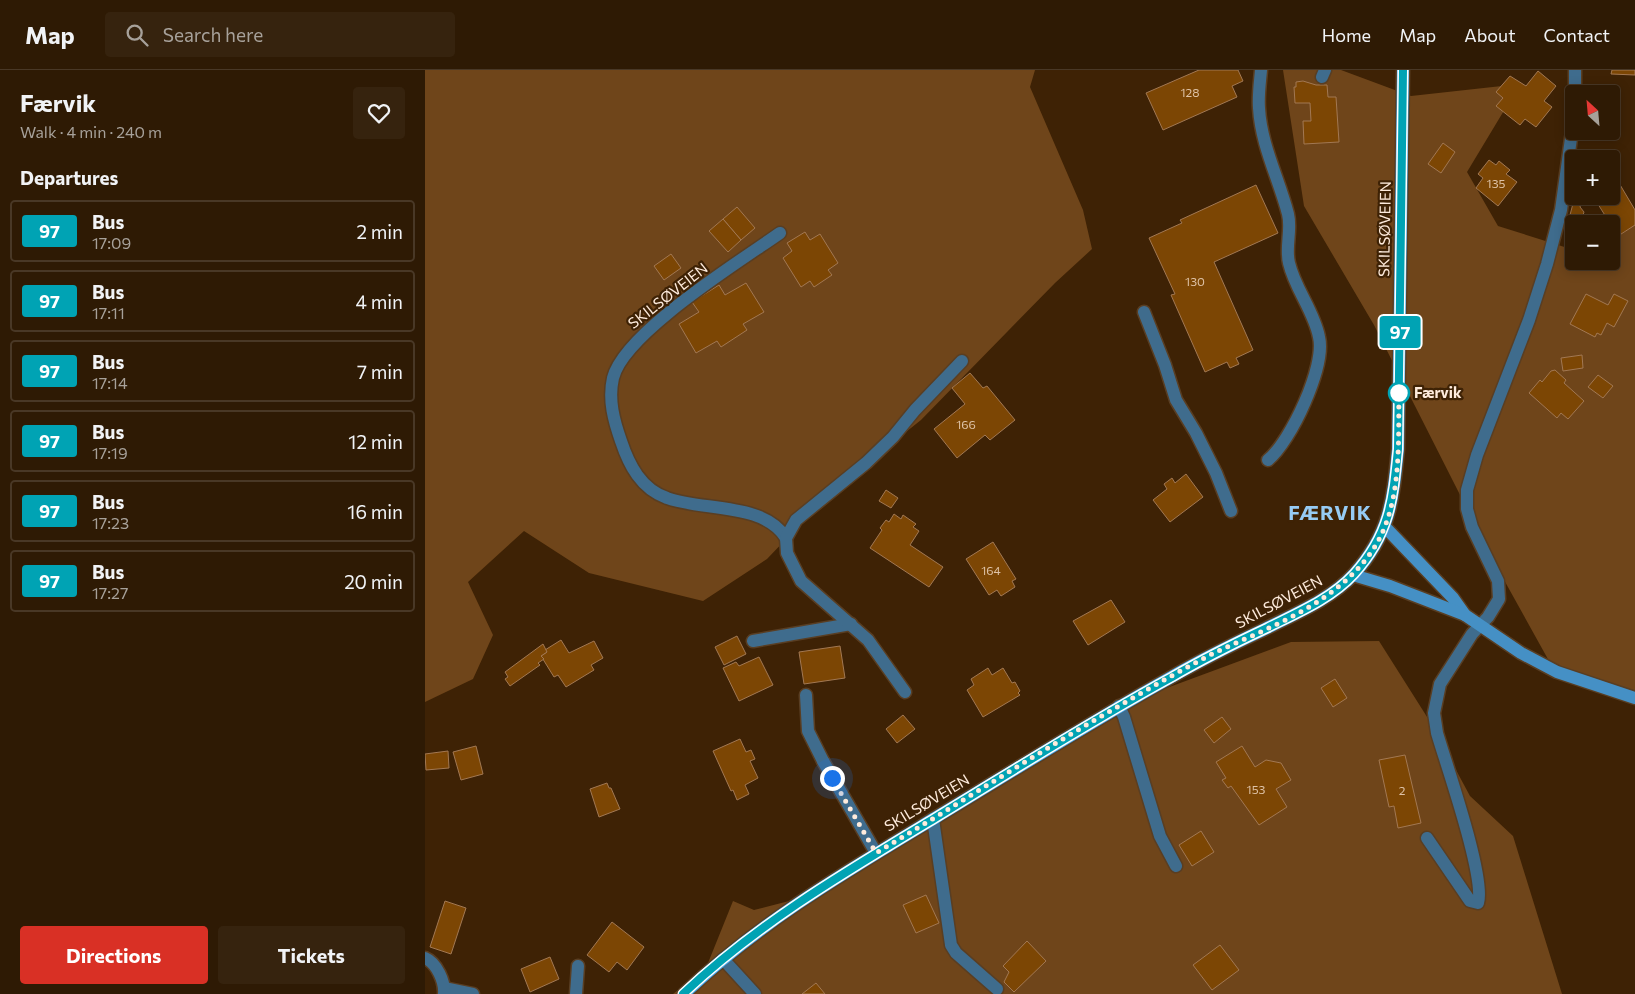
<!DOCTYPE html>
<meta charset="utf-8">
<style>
body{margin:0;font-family:Commissioner,sans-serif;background:#36230e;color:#f1f3f6;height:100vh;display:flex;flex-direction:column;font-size:19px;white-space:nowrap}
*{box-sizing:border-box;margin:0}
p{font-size:16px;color:#a7a19a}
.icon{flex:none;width:28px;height:28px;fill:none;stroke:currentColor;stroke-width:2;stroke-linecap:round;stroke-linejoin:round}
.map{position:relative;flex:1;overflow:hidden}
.drawer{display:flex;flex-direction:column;background:#2e1a04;width:425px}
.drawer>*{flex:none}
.badge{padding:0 10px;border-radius:4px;font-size:18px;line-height:32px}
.needle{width:32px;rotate:334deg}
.tools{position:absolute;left:1140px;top:15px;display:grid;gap:10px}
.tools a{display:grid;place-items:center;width:55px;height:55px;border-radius:5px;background:#2e1a04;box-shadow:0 2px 12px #0003,0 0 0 1px #493826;font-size:25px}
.you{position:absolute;width:25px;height:25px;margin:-12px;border:4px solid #fff;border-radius:50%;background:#1a73e8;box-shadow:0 0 0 8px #1a73e833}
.map>.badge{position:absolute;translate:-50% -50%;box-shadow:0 0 0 2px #fff}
h2{padding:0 20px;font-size:19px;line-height:45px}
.round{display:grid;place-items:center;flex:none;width:52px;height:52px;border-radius:5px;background:#36230e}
.overview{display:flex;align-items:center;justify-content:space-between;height:85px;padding:0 20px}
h1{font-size:24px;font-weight:700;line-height:38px}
.action{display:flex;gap:10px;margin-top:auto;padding:10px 20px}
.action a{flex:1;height:58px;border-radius:5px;background:#d93025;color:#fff;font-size:20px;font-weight:700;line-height:58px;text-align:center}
.action a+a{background:#36230e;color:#f1f3f6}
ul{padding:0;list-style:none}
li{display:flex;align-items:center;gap:15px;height:62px;margin:0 10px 8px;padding:0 10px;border:2px solid #493826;border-radius:5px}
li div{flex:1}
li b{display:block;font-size:19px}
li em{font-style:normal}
li .badge{min-width:55px;font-weight:700;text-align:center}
header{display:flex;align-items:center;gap:30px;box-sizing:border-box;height:70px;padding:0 25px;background:#2e1a04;border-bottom:1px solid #493826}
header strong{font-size:24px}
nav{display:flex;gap:28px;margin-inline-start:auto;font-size:18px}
.search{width:350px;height:45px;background:#36230e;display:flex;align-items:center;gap:12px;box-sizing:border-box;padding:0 18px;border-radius:5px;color:#a7a19a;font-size:19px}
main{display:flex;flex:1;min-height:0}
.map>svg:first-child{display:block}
.forest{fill:#6f451a}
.building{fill:#7c4604;stroke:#a27853}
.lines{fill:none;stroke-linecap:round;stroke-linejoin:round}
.service-casing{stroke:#593e23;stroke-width:15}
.minor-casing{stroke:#593e23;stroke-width:15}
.secondary-casing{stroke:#593e23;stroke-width:15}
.primary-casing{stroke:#593e23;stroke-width:15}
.service{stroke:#3f6c8d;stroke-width:12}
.minor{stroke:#3f6c8d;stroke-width:12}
.secondary{stroke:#4590c5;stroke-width:12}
.primary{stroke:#47acf1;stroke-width:12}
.line-casing{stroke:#fff;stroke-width:11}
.line{stroke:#00a3b4;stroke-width:8}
.walk{stroke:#feebdc;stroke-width:5;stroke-dasharray:0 9}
.stop-dot{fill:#fff;stroke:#00a3b4;stroke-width:2.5}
.labels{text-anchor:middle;stroke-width:4.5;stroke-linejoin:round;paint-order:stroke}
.number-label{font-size:12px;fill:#dec2a6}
.street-label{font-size:15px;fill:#feebdc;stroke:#3e2205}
.stop-label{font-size:15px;font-weight:bold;fill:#feebdc;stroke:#3e2205;text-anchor:start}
.district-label{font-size:20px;font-weight:bold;letter-spacing:1px;fill:#96cbf4;stroke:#3e2205}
</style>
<header>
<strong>Map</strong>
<div class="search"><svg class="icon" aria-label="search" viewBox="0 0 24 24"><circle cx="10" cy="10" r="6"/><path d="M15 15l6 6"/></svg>Search here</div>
<nav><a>Home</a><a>Map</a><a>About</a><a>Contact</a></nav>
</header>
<main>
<section class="drawer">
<div class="overview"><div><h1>Færvik</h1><p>Walk · 4 min · 240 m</p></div><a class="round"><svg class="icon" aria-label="heart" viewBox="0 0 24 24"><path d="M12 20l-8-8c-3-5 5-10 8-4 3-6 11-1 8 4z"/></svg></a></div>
<h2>Departures</h2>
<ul>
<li><span class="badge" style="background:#00a3b4;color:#fff">97</span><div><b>Bus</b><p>17:09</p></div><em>2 min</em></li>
<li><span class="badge" style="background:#00a3b4;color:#fff">97</span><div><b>Bus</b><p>17:11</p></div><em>4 min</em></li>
<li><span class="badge" style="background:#00a3b4;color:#fff">97</span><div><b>Bus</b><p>17:14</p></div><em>7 min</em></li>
<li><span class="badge" style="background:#00a3b4;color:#fff">97</span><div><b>Bus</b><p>17:19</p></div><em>12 min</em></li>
<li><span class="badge" style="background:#00a3b4;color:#fff">97</span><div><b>Bus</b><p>17:23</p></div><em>16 min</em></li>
<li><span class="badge" style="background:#00a3b4;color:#fff">97</span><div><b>Bus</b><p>17:27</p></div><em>20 min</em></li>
</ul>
<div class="action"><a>Directions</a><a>Tickets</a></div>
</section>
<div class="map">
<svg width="1210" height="924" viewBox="0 0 1210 924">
<rect width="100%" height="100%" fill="#3e2205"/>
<g class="forest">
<polygon points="0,0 610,0 605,17 658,140 667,179 630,213 496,350 408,420 342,489 278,531 164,503 99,461 43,512 68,565 48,609 0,632"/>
<polygon points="858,0 916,0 986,26 1095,14 1042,102 1073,156 1149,180 1149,191 1186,191 1186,177 1210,145 1210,632 1134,609 1069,492 949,255 879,136"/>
<polygon points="954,571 1004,650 1045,726 1088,766 1137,924 248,924 281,898 308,831 329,840 391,824 622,684 739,619 866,572"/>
</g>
<g class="building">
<polygon points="774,0 813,0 818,11 807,16 812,27 738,60 721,23"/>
<polygon points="1187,0 1210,0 1210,5 1186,4"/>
<polygon points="1113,1 1131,16 1119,31 1127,37 1111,57 1100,49 1095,55 1071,36 1078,28 1071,22 1085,6 1101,16"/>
<polygon points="878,11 891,15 902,15 903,27 911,27 914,72 879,74 878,51 886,51 885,33 870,33 869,17 871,17 871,12"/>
<polygon points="1018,73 1030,82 1016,103 1003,94"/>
<polygon points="1064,90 1071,95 1074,91 1085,100 1081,104 1092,112 1073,136 1051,118 1058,108 1053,104"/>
<polygon points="1191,108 1210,140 1210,155 1193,166 1171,131 1179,126 1186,126 1186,122 1190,119 1186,115 1186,109"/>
<polygon points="831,115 853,163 789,192 828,280 811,288 814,294 805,298 802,292 780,302 746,225 750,224 724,168 757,153 755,150"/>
<polygon points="1150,126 1158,126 1155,137 1159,142 1157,148 1145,145"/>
<polygon points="312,137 330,158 316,170 298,149"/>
<polygon points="298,149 316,170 303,182 284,161"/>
<polygon points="380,162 385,170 395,164 413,193 403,200 407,205 389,217 385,211 376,217 358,188 367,181 362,173"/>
<polygon points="246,184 256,198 239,210 229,196"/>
<polygon points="321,213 339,242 318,254 322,260 296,277 292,271 271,283 254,254 274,242 267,232 294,215 300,225"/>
<polygon points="1161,224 1183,235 1189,224 1203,231 1189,257 1182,253 1176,265 1172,263 1170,267 1145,254"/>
<polygon points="1157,285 1158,298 1138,301 1136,288"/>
<polygon points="1130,300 1141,310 1139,313 1159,331 1143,349 1136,343 1132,348 1104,323 1115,310 1117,312 1126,301"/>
<polygon points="545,303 558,318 562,316 590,350 565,370 560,365 532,388 509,359 540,334 527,318"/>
<polygon points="1173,305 1188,316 1178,328 1163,317"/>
<polygon points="761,404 778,427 745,452 728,430 742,419 739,414 747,408 750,413"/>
<polygon points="461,420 473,428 466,438 454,431"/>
<polygon points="469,444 476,449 478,445 491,454 488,457 494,461 485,475 518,497 504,517 445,478 457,460 455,458 461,450 464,452"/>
<polygon points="568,472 591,509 587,511 590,517 576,526 572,520 564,525 541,489"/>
<polygon points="686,530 700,552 663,575 648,551"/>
<polygon points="312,566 321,584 299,595 290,577"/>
<polygon points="136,570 144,583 169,571 178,588 166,595 169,600 141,617 133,605 129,607 116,586 122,582 120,580"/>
<polygon points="118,574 122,582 116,586 119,589 113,593 115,595 85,616 80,609 83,607 80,602"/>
<polygon points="415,576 420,608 379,614 374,582"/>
<polygon points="334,587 348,615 314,631 298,598 311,592 314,596"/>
<polygon points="563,598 567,605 578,598 587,613 590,612 595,621 593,623 595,625 558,647 542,620 549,615 546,609"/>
<polygon points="910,609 922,628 908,637 896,618"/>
<polygon points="478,645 490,659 472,673 461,659"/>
<polygon points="797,647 806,659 789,673 779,660"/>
<polygon points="315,669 321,682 326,680 330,689 325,691 333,708 320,715 324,724 312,730 308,720 306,721 288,681"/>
<polygon points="51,676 58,704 36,710 28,682"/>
<polygon points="817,676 830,697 841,690 856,693 866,710 851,719 862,737 834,755 806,716 803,718 797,710 801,708 791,692"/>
<polygon points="23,681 24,698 1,700 0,684"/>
<polygon points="980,685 996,753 973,758 969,736 964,737 954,690"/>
<polygon points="182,713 184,718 186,718 195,739 174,747 165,719"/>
<polygon points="776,761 789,782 767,796 754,775"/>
<polygon points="501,825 514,853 491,863 478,835"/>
<polygon points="20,831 41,838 26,884 5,877"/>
<polygon points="187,852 219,877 202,900 192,892 184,902 162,885"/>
<polygon points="602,871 621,891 589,922 579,912 584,902 578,896"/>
<polygon points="795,875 814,900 787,920 768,895"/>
<polygon points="125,887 134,909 105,922 96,899"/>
<polygon points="391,913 400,924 377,924"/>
</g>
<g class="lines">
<g class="service-casing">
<g id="service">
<path d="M836,0C835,12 833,26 834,38C836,75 854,109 863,144C867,160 860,177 864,193C870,219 889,241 894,267C901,296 866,371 843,390"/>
<polyline points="897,7 900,0"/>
<path d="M355,163C314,192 199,263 188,308C183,330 189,351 196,371C204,395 216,419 242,428C276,441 339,432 361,468"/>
<polyline points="719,242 740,295 751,330 771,363 791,403 806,441"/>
<polyline points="328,571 426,554"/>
<polyline points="480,622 443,570 376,511 362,483 361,468 371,450 441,393 468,367 490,340 537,291"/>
<polyline points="381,625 383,661 398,691"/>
<polyline points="298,889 330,924"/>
<polyline points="19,918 48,924"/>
<polyline points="151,924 153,896"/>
</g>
</g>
<g class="minor-casing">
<g id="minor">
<polyline points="1150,24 1150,0"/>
<polyline points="694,636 699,647 735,766 751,796"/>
<polyline points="398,691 451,783"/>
<polyline points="508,749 526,875 531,883 572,919"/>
<path d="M1002,768L1045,831L1053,833C1061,808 1021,694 1012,663L1009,643L1015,614L1047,564L1063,547L1074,529L1073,511L1047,457L1042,439V420L1052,385L1104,250L1122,194L1136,140L1149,47"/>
<path d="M0,888C12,893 20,912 19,924"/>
</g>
</g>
<g class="secondary-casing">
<g id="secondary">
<polyline points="960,457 1028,528 1040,545"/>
<polyline points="928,505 965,516 1040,545 1096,583 1132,602 1210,628"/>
</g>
</g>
<g class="primary-casing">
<path id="primary" d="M259,924C333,853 422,801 510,748C588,701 664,653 743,609C774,591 806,575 838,560C869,544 905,530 929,504C965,464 968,430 973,379L978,0"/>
</g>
<use href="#service" class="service"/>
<use href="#minor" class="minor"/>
<use href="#secondary" class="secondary"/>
<use href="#primary" class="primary"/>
</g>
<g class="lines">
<g class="line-casing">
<path id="line" d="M258,924C333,853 422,801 510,748C589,700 666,651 747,607C778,589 810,573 842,558C872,543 906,529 929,504C965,464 968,430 973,379L978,0"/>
</g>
<use href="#line" class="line"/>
<path class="walk" d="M407,708L451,783C532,735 612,683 694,636C723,619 753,602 783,586C841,558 909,536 947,481C978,436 973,372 974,319V323"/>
</g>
<circle class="stop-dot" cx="974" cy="323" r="10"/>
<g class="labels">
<g class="number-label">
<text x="765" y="27">128</text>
<text x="1071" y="118">135</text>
<text x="770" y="216">130</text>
<text x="541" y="359">166</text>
<text x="566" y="505">164</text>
<text x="831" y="724">153</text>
<text x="977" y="725">2</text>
</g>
<g class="street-label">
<text transform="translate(960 159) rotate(-89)" y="5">SKILSØVEIEN</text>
<text transform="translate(243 226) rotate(-38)" y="5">SKILSØVEIEN</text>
<text transform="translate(854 532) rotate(-28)" y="5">SKILSØVEIEN</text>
<text transform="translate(502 733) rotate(-31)" y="5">SKILSØVEIEN</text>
</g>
<g class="stop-label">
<text x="989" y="328">Færvik</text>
</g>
<g class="district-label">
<text x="905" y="450">FÆRVIK</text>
</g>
</g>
</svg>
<div class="tools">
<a><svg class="needle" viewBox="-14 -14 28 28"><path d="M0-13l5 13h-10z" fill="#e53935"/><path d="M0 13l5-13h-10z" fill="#a7a19a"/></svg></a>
<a>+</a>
<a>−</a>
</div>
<div class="you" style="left:407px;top:708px"></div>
<b class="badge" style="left:975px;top:262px;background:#00a3b4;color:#fff">97</b>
</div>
</main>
